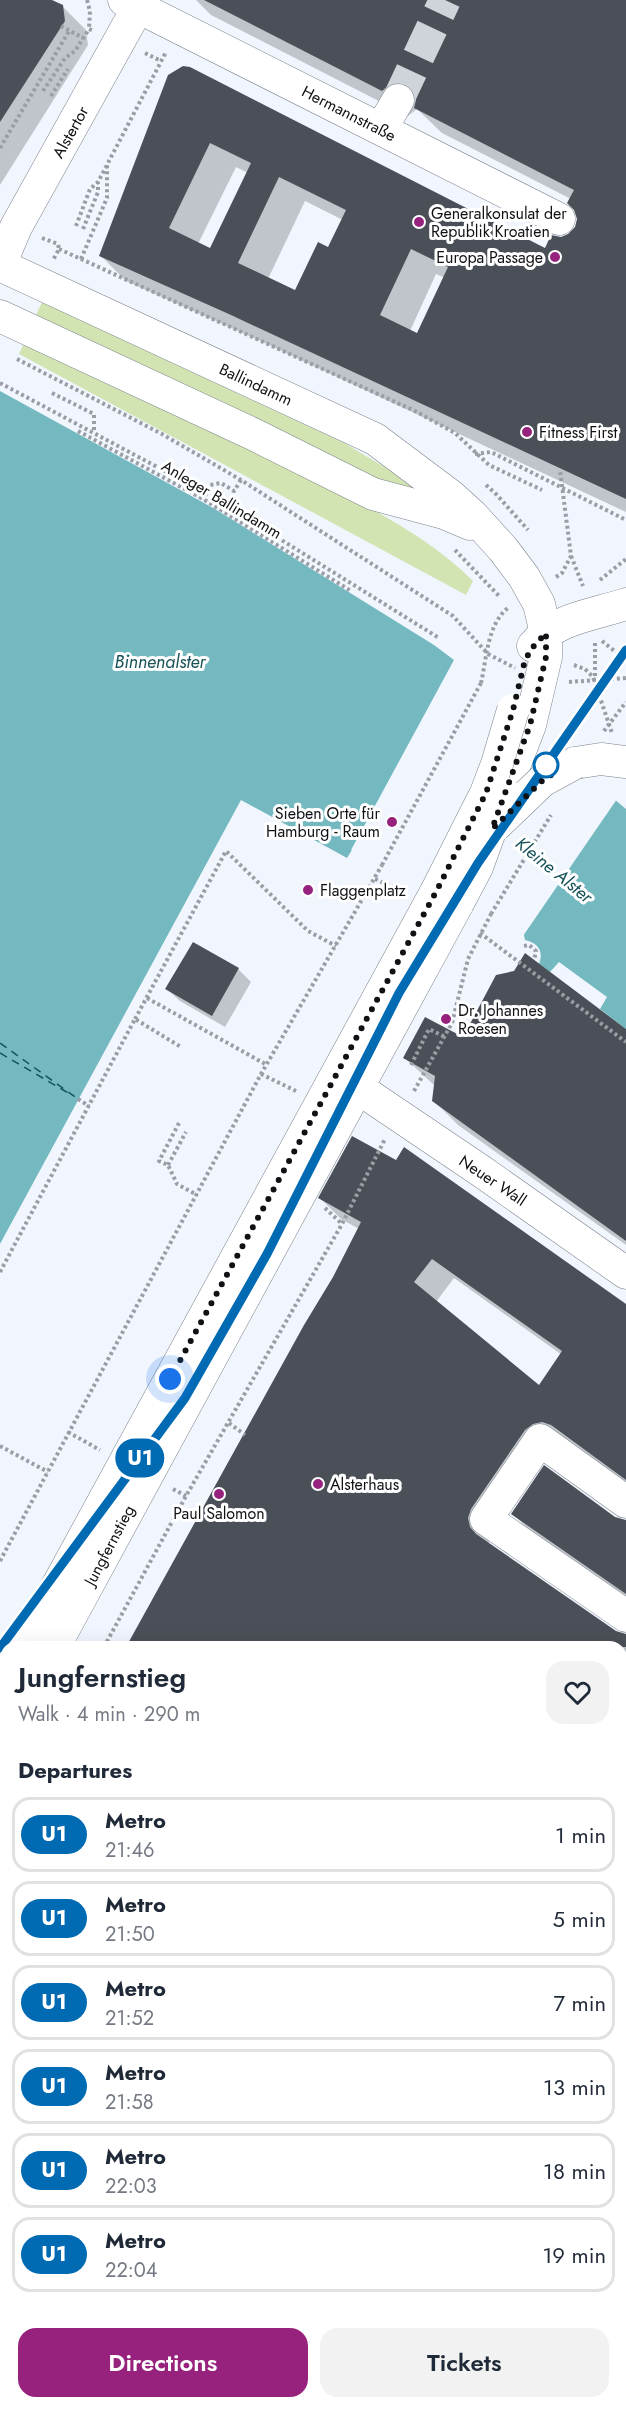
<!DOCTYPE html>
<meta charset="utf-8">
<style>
body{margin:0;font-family:Jost,sans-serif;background:#f2f2f3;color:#1f2937;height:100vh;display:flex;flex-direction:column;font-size:22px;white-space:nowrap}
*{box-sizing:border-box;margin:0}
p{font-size:20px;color:#747a83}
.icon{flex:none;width:33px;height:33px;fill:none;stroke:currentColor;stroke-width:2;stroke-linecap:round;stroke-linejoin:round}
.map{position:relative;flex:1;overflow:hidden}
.drawer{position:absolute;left:0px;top:1641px;width:627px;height:768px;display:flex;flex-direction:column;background:#fff;border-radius:18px 18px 0 0;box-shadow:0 6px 24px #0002}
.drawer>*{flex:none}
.badge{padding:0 12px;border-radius:20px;font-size:21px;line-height:39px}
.you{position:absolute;width:30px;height:30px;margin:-15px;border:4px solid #fff;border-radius:50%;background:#1a73e8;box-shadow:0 0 0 9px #1a73e833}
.map>.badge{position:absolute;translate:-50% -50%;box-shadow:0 0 0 3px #fff}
h2{padding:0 18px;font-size:22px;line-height:54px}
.round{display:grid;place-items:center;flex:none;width:63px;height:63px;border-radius:18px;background:#f2f2f3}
.overview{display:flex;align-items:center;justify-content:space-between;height:102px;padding:0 18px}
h1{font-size:28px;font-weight:600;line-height:45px}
.primary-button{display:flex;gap:12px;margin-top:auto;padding:12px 18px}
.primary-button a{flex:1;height:69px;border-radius:18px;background:#97227e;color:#fff;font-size:24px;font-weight:600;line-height:69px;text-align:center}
.primary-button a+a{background:#f2f2f3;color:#1f2937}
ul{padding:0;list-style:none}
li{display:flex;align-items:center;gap:18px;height:75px;margin:0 12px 9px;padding:0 6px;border:3px solid #e0e1e3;border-radius:18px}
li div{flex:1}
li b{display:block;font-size:22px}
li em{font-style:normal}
li .badge{min-width:66px;font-weight:700;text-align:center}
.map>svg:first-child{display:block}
.green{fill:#d1e4b2}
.water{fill:#74b9c0}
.pier{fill:#f1f6fe}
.shadow{fill:#0003;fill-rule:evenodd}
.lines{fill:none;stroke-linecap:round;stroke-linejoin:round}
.ferry{stroke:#165258;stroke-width:1.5;stroke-dasharray:8 6;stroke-linecap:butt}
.building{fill:#4b5058;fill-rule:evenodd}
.minor-tunnel{stroke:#cfd4db;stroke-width:32;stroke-dasharray:32 16;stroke-linecap:butt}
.minor-casing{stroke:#7c818a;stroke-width:33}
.path{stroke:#9a9da4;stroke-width:4;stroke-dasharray:3 3;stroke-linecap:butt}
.minor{stroke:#fff;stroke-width:32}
.minor-bridge-casing{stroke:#7c818a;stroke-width:33;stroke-linecap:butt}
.path-bridge{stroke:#9a9da4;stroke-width:4;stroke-dasharray:3 3;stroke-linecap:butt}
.minor-bridge{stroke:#fff;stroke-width:32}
.line-casing{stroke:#fff;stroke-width:14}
.line{stroke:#006ab3;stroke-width:9}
.walk{stroke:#0f1114;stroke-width:6;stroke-dasharray:0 10.8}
.poi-dot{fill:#97227e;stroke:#fff;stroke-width:2}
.stop-dot{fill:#fff;stroke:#006ab3;stroke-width:3}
.labels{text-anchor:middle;stroke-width:6;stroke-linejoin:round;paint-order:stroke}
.street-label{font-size:16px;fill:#0f1114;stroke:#fff}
.poi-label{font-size:16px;fill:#0f1114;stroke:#fff;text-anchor:start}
.water-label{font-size:18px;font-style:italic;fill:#165258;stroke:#fff}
</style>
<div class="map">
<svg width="626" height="2409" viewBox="0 0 626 2409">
<rect width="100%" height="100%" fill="#f1f6fe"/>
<g class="green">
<polygon points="42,302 344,443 422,489 395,489 35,317"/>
<path d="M25,341C104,379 184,417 263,456C334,490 417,525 473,581L466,595L19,354Z"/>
</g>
<path class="water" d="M0,391L215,509L434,645L454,660L453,663L626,809V1029L600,1009L607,997L559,962L550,972L539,964C544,951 538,943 525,940L523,931L355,845L347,858L241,800L0,1244Z"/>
<polygon class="pier" points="454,660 617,799 523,936 355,848 354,851 351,850"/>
<g class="shadow">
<polygon points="0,0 47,0 62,6 86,30 88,45 0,185"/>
<path d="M196,0H626V512L258,340L126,281L101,256L170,76L546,250L561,238L570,235L576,228L578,217L571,199L442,133L417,109L408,116L211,15ZM236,167L248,173L210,250L198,244ZM305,201L343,220L329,249L296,292L268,279ZM436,274L445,278L418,335L410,331Z"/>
<polygon points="193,944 238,969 251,982 225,1027 180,1001 167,989"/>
<polygon points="626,1031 626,1245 458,1125 433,1100 435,1086 405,1058 463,1039"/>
<path d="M320,1198L626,1308V1484L553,1445L489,1539V1545L615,1632L626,1635V1741L621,1748V1647H128L334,1277L359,1229L341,1219ZM454,1278L562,1355L539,1388L436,1302Z"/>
<polygon points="513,1514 615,1518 626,1521 626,1599 534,1535"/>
<polygon points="626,1787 626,2032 621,2028 621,1795"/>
<polygon points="6,1883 6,2301 0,2305 0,1895"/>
<polygon points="621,2092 626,2095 626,2409 415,2409 415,2403 621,2403"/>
<polygon points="6,2321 6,2403 382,2403 383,2409 0,2409 0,2324"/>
</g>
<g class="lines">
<g class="ferry">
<polyline points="0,1043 78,1099"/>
<polyline points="0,1053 70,1094"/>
</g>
</g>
<g class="building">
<polygon points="0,0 52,0 63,5 65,21 0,122"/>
<path d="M204,0H626V499L231,315L99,256L168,75L183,66L190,67L545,248L551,235L561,237L568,234L575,227L577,219L574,210L567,203L574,190L414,108L416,100L414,92L408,85L398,82L389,85L382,91ZM210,143L251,163L210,248L169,228ZM279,177L346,210L328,247L318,242L295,290L238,263ZM411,249L448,267L417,333L380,315Z"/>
<polygon points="193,942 239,968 212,1016 165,989"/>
<polygon points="525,953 626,1029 626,1241 432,1101 435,1076 403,1058 425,1017 463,1037 496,975 514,971"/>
<path d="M352,1136L396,1160L404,1147L626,1304V1480L551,1425L542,1422L533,1424L525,1430L471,1509L468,1518L470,1527L476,1534L616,1631L626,1634V1647H126L304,1325L333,1277L361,1222L318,1198ZM432,1259L562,1351L539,1385L414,1282Z"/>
<polygon points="544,1465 615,1517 626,1520 626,1594 511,1514"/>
</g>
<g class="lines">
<polyline class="minor-tunnel" points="398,100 445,0"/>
<g class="minor-casing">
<g id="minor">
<polyline points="124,0 559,219"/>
<polyline points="381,129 398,100"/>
<polyline points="0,265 375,439 451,496 473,516 503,549 524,577 539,604 546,633 546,657 530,725 505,790"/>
<polyline points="0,265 16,227 142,0"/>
<polyline points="0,316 255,435 373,494 444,513 470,524"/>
<path d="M533,646C555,618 594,615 626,604"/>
<polyline points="575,763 601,759 626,762"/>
<polyline points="358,1088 481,1171 626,1273"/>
<polyline points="626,1502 540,1440 486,1519 626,1616"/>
<polyline points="24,1647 436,892"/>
<polyline points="54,1647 458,903"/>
<polyline points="0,1693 6,1682"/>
<polyline points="621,1740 626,1733"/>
<polyline points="0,1745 6,1734"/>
<polyline points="621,2055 626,2059"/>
<polyline points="0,2290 6,2287"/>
<polyline points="150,2403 152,2409"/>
</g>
</g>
<g class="path">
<polyline points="87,0 90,11 89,29"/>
<polyline points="61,26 83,38"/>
<polyline points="145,53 161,61"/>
<polyline points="43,91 65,58 75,51 89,29 94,31"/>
<polyline points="51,96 68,69"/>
<polyline points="0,148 69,31"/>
<polyline points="76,226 90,189 98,182 166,52"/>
<polyline points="83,229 98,192 98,182"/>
<polyline points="42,238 58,244 59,249 53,260"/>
<polyline points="59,249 415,411 455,433 489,465 542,490"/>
<polyline points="81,259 107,198 107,164"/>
<polyline points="17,359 162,434 241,480 453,616 488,654 515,668"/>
<polyline points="0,383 206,493 203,499"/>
<polyline points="52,393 94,414 94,432"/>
<polyline points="78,431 203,499 351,591"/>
<polyline points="475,454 491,452 626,520"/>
<polyline points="241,480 234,491 221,483 210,485 206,493 439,638"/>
<polyline points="486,485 497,495 528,530"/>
<polyline points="455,550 500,597"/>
<polyline points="571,556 583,586"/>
<polyline points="556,577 562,573 571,556 560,470"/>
<polyline points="600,580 626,559"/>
<polyline points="602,641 626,660"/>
<polyline points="595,643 595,678"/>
<polyline points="574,665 585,669 593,677 612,733"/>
<polyline points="569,682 626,678"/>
<path d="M481,683C487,657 487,624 509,607"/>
<polyline points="604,731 626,702"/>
<polyline points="375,879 405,893"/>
<polyline points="480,933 626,1042"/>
<polyline points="524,946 529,945 536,951 534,960"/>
<polyline points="147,998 267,1065"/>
<polyline points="135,1019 226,851 308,931 336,946"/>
<polyline points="411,1065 429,1029 445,1037"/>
<polyline points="261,1074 296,1091"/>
<polyline points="414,1091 452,1023 468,959 491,914"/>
<polyline points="78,1099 89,1106"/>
<polyline points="179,1123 159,1161 168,1165 177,1184 197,1195"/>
<polyline points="168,1165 186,1132"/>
<polyline points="325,1208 342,1224"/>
<polyline points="0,1272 135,1019 181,1047"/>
<polyline points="229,1423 245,1435"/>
<polyline points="68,1432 100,1450"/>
<polyline points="0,1446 48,1472"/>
<polyline points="173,1489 186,1496"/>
<polyline points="0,1561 261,1074 382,865"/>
<polyline points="104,1647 186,1496 342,1224 385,1139"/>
<polyline points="0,1857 6,1845"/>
</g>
<use href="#minor" class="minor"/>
<g class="minor-bridge-casing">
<g id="minor-bridge">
<polyline points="495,826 542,781 575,763"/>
<polyline points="436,892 486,793 497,764 513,710"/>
<polyline points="458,903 477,867 504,793"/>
</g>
</g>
<g class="path-bridge">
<polyline points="382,865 481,683"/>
<polyline points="491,914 551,815"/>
</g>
<use href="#minor-bridge" class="minor-bridge"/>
</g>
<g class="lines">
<g class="line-casing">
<polyline id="line" points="0,1648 185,1398 267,1254 399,993 478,863 626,650"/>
</g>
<use href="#line" class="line"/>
<polyline class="walk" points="170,1379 436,892 486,793 513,710 525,660 533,647 546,633 546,657 530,725 492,829 542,781 557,771 546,765"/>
</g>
<g class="poi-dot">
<circle cx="419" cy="222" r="6"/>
<circle cx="555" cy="257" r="6"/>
<circle cx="527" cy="432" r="6"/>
<circle cx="392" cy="822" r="6"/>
<circle cx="308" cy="890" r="6"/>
<circle cx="446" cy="1019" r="6"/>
<circle cx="318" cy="1484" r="6"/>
<circle cx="219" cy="1494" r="6"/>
</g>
<circle class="stop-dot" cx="546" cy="765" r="12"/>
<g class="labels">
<g class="street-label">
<text transform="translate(349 113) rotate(27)" y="6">Hermannstraße</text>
<text transform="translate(70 132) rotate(-61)" y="6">Alstertor</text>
<text transform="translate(256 384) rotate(25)" y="6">Ballindamm</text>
<text transform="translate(222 499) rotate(31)" y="6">Anleger Ballindamm</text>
<text transform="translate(493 1180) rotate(34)" y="6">Neuer Wall</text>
<text transform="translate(109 1545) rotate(-62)" y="6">Jungfernstieg</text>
</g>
<g class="poi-label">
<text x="431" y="219">Generalkonsulat der<tspan x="431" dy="18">Republik Kroatien</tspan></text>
<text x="543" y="263" text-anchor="end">Europa Passage</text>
<text x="539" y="438">Fitness First</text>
<text x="380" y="819" text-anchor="end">Sieben Orte für<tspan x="380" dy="18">Hamburg - Raum</tspan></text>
<text x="320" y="896">Flaggenplatz</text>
<text x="458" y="1016">Dr. Johannes<tspan x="458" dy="18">Roesen</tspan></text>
<text x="330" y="1490">Alsterhaus</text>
<text x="219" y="1519" text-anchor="middle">Paul Salomon</text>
</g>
<g class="water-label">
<text x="160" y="668">Binnenalster</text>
<text transform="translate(554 870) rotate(39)" y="6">Kleine Alster</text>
</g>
</g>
</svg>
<div class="you" style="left:170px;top:1379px"></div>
<b class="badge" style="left:140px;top:1458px;background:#006ab3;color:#fff">U1</b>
<section class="drawer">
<div class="overview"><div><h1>Jungfernstieg</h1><p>Walk · 4 min · 290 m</p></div><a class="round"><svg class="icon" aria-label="heart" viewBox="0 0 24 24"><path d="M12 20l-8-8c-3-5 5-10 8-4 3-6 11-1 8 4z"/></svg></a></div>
<h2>Departures</h2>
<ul>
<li><span class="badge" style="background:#006ab3;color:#fff">U1</span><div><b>Metro</b><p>21:46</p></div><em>1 min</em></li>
<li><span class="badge" style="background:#006ab3;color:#fff">U1</span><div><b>Metro</b><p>21:50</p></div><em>5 min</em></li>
<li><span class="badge" style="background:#006ab3;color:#fff">U1</span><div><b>Metro</b><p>21:52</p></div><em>7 min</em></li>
<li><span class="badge" style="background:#006ab3;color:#fff">U1</span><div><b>Metro</b><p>21:58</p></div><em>13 min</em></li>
<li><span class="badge" style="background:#006ab3;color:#fff">U1</span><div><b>Metro</b><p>22:03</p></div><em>18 min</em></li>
<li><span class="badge" style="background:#006ab3;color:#fff">U1</span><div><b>Metro</b><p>22:04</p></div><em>19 min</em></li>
</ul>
<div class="primary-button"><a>Directions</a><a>Tickets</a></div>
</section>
</div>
